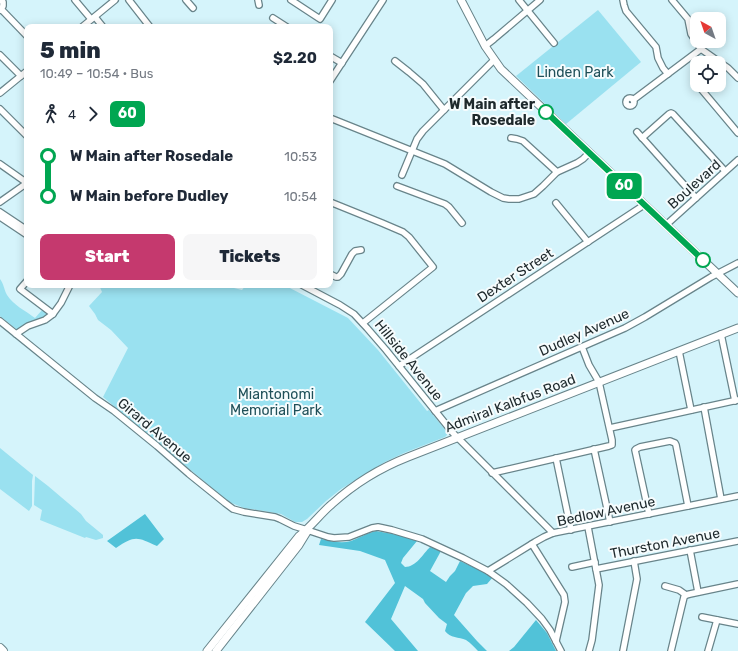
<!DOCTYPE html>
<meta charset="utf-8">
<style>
body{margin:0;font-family:Rubik,sans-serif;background:#f6f6f7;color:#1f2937;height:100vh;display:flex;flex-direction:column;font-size:15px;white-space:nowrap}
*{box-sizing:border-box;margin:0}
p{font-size:13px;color:#747a83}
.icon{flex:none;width:22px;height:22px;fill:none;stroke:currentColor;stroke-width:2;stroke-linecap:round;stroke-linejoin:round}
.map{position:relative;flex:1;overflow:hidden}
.sheet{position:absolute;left:24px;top:24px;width:309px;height:264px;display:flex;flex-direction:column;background:#fff;border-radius:8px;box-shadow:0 2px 10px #0003}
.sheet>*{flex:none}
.badge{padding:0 8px;border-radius:6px;font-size:14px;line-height:26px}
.needle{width:26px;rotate:320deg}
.fabs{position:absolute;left:690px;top:12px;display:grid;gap:8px}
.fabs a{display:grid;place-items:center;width:36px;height:36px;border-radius:8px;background:#fff;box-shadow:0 2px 10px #0003;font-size:20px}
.map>.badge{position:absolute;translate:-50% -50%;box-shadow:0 0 0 2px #fff}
.legs{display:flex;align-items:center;gap:6px;height:44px;padding:0 16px;font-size:13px}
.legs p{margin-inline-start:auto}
.head{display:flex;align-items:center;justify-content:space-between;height:68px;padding:0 16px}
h1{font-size:22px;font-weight:800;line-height:30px}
.primary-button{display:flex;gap:8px;margin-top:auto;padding:8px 16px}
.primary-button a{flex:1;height:46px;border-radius:8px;background:#c5396e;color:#fff;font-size:16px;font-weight:800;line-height:46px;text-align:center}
.primary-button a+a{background:#f6f6f7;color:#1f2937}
ul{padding:0 16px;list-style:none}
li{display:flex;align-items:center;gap:14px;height:40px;font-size:15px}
li i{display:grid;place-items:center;width:6px;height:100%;margin:0 5px;background:currentColor}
li i::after{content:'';width:10px;height:10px;margin:-5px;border:3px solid;border-radius:50%;background:#fff}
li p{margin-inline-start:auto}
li:first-child i{background:linear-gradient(#0000 50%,currentColor 0)}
li:last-child i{background:linear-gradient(currentColor 50%,#0000 0)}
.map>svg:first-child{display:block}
.green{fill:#9ae1f0}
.forest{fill:#51c2d8}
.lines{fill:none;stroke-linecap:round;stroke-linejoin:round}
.minor-casing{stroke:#68848a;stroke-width:8}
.major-casing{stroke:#68848a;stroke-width:9}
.highway-casing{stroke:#68848a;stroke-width:10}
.minor{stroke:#fff;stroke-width:5.5}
.major{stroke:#fff;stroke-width:7}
.highway{stroke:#fff;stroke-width:8}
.line-1-casing{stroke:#fff;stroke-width:9}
.line-1{stroke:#00a651;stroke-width:6}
.stop-1-dot{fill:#fff;stroke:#00a651;stroke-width:2}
.labels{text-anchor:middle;stroke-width:4;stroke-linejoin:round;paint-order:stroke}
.park-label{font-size:14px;fill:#1f5059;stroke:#f6fcfd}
.stop-label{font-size:14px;font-weight:bold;fill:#1e292c;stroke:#f6fcfd;text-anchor:end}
.street-label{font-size:14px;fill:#1e292c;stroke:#f6fcfd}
</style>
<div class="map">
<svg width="738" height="651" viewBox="0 0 738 651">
<rect width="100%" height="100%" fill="#d5f4fb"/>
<g class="green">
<polygon points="598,10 641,62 566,124 516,76"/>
<path d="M0,279C4,284 4,290 7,295C13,305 26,311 35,318L43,309L48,313L47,314C38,321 27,323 18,330L16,329L0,316Z"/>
<polygon points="99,285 222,285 242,290 246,285 284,285 348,318 378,350 427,411 429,410 447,432 447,435 445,437 404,453 385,462 341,489 326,501 307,519 302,522 295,522 281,514 264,511 244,508 229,502 103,397 128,348 111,330 98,320 95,314 89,306 102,292"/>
<polygon points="0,448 33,475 32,481 32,506 29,511 0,489"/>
<polygon points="35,476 48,486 81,514 86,521 103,535 103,538 96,540 86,537 85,538 40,520 42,510 34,505"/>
</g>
<g class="forest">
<path d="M145,514L164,539L157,546C137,537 135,535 116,548L107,541Z"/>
<path d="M376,531L398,535L417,541L403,558L401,563L405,567C416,567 423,554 430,547L441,551L430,571L446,582L450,576L455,571L460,561L484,572L493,577L487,584L473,586L466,593L454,615L477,641L487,651H478C474,647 471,643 466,640C459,637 450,638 445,631L447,624L439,618L425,603L423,599L405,586L391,619L418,651H395L365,622L395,583L385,560L360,551L319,545L321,539C331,541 341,544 351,541C359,538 367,533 376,531Z"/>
<polygon points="536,620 547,633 556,651 509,651 514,647"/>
</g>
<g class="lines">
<g class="minor-casing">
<g id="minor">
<polyline points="75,0 91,19"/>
<polyline points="129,0 150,27"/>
<polyline points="186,0 193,8"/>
<polyline points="258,0 259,5"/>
<polyline points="291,0 320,19 332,0"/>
<polyline points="519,0 554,43"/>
<polyline points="623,0 624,5 626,11 656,47 658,58 663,68 668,74"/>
<polyline points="672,0 688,19 691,34 701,49 728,68 738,78"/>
<polyline points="1,9 27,36"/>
<polyline points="0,10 3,6 3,2 1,0"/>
<polyline points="95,17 103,27"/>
<polyline points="273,18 287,27"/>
<polyline points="82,27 115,0"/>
<polyline points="485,46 494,39 540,0"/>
<polyline points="0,55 21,76"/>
<polyline points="330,56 342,63"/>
<polyline points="395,61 409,72 423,84 444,110"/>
<polyline points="330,81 383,0"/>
<polyline points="696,83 738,133"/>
<polyline points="0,93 27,71"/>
<circle cx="630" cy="102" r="4"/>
<polyline points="633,100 701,49"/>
<polyline points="0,109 27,136"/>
<polyline points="330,118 445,164 491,192 503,198 509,199 519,199 534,194 543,186 557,172 577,163 583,159 589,153"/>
<polyline points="637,132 696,198"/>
<polyline points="511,138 517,139 523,141 557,172"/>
<polyline points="642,138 669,114 671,113 673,114 725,171"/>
<polyline points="0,164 27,183"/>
<polyline points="402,175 417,139 423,131 494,60"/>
<polyline points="397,186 445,204 449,207 462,223"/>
<polyline points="0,202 27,183"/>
<polyline points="330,202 382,223 403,232 409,237 433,267 363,323"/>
<polyline points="556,203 588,242"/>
<polyline points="0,212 27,230"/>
<polyline points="0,217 27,235"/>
<polyline points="666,225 738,160"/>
<polyline points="330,274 336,277 338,277 341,274 352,254 355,251 361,250"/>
<polyline points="27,281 20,289 53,314"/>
<polyline points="302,285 340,305 354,314 367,328 386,350 453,433 553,533"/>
<polyline points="0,321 95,398 114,411 157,446 189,474 225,503 233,509 244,512 275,517 280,519 294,526 307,530 328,537 334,538 349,537 372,528 378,527 392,530 422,539 463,558 488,571 506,584 527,603 542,619 550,630 561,651"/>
<polyline points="16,334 28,326 45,320 53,314 61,303 70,285"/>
<polyline points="721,334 735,401"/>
<polyline points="679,351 691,410"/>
<polyline points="399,366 644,205"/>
<polyline points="704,407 721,499"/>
<polyline points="435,411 625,328 645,317 711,277 738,263"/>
<polyline points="610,428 738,400"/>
<polyline points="594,449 610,522"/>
<polyline points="556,458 571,530"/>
<polyline points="492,473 609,446 612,445 612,440 599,382 589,365 582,347"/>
<polyline points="649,514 635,450 636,449 640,447 670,441 675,443 676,445 688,506"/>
<polyline points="588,527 599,585 592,640 589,651"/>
<polyline points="532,544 564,595 565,602 556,641"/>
<polyline points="690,550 698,592"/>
<polyline points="572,567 595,562"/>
<polyline points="596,569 738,541"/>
<polyline points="488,571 535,542 544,537 553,533 738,496"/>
<polyline points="665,586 679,590 686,595"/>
<polyline points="702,617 738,624"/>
<polyline points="623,651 637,579 634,561"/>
<polyline points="671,651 684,597 686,595 690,594 738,584"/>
<polyline points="708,651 717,620"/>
</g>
</g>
<g class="major-casing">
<g id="major">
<polyline points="461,0 485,46 501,69 738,293"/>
<path d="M207,651L299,536C311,527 320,514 332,504C354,484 380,468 408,457L738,328"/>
<polyline points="216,651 299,545 307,532"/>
</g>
</g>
<g class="highway-casing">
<polyline id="highway" points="0,648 3,651"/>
</g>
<use href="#minor" class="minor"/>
<use href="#major" class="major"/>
<use href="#highway" class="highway"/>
</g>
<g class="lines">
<g class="line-1-casing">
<polyline id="line-1" points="546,112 703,260"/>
</g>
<use href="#line-1" class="line-1"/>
</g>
<g class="stop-1-dot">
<circle cx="546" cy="112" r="7"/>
<circle cx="703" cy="260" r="7"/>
</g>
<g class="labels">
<g class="park-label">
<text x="575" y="77">Linden Park</text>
<text x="276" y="399">Miantonomi<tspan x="276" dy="16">Memorial Park</tspan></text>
</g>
<g class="stop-label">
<text x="535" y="109">W Main after<tspan x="535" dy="16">Rosedale</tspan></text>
</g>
<g class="street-label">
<text transform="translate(694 184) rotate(-42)" y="5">Boulevard</text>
<text transform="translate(515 275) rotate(-33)" y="5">Dexter Street</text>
<text transform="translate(584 332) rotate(-24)" y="5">Dudley Avenue</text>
<text transform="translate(409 360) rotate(51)" y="5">Hillside Avenue</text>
<text transform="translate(510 403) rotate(-21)" y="5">Admiral Kalbfus Road</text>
<text transform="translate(155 430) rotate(40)" y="5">Girard Avenue</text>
<text transform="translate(606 511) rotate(-12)" y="5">Bedlow Avenue</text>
<text transform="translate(665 543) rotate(-11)" y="5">Thurston Avenue</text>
</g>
</g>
</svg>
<div class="fabs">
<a><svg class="needle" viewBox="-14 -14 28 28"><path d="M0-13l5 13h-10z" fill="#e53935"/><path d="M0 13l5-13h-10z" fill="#747a83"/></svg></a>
<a><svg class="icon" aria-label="locate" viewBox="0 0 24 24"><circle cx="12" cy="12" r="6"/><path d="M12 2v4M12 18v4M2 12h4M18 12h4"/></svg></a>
</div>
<b class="badge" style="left:624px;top:186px;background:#00a651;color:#fff">60</b>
<section class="sheet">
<div class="head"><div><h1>5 min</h1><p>10:49 – 10:54 · Bus</p></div><b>$2.20</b></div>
<div class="legs"><svg class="icon" aria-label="walk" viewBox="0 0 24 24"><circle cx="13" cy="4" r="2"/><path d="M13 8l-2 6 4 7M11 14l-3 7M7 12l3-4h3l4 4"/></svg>4<svg class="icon" aria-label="forward" viewBox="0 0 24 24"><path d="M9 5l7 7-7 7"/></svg><b class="badge" style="background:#00a651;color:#fff">60</b></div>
<ul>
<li><i style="color:#00a651"></i><b>W Main after Rosedale</b><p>10:53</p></li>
<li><i style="color:#00a651"></i><b>W Main before Dudley</b><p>10:54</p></li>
</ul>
<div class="primary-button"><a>Start</a><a>Tickets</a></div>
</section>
</div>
